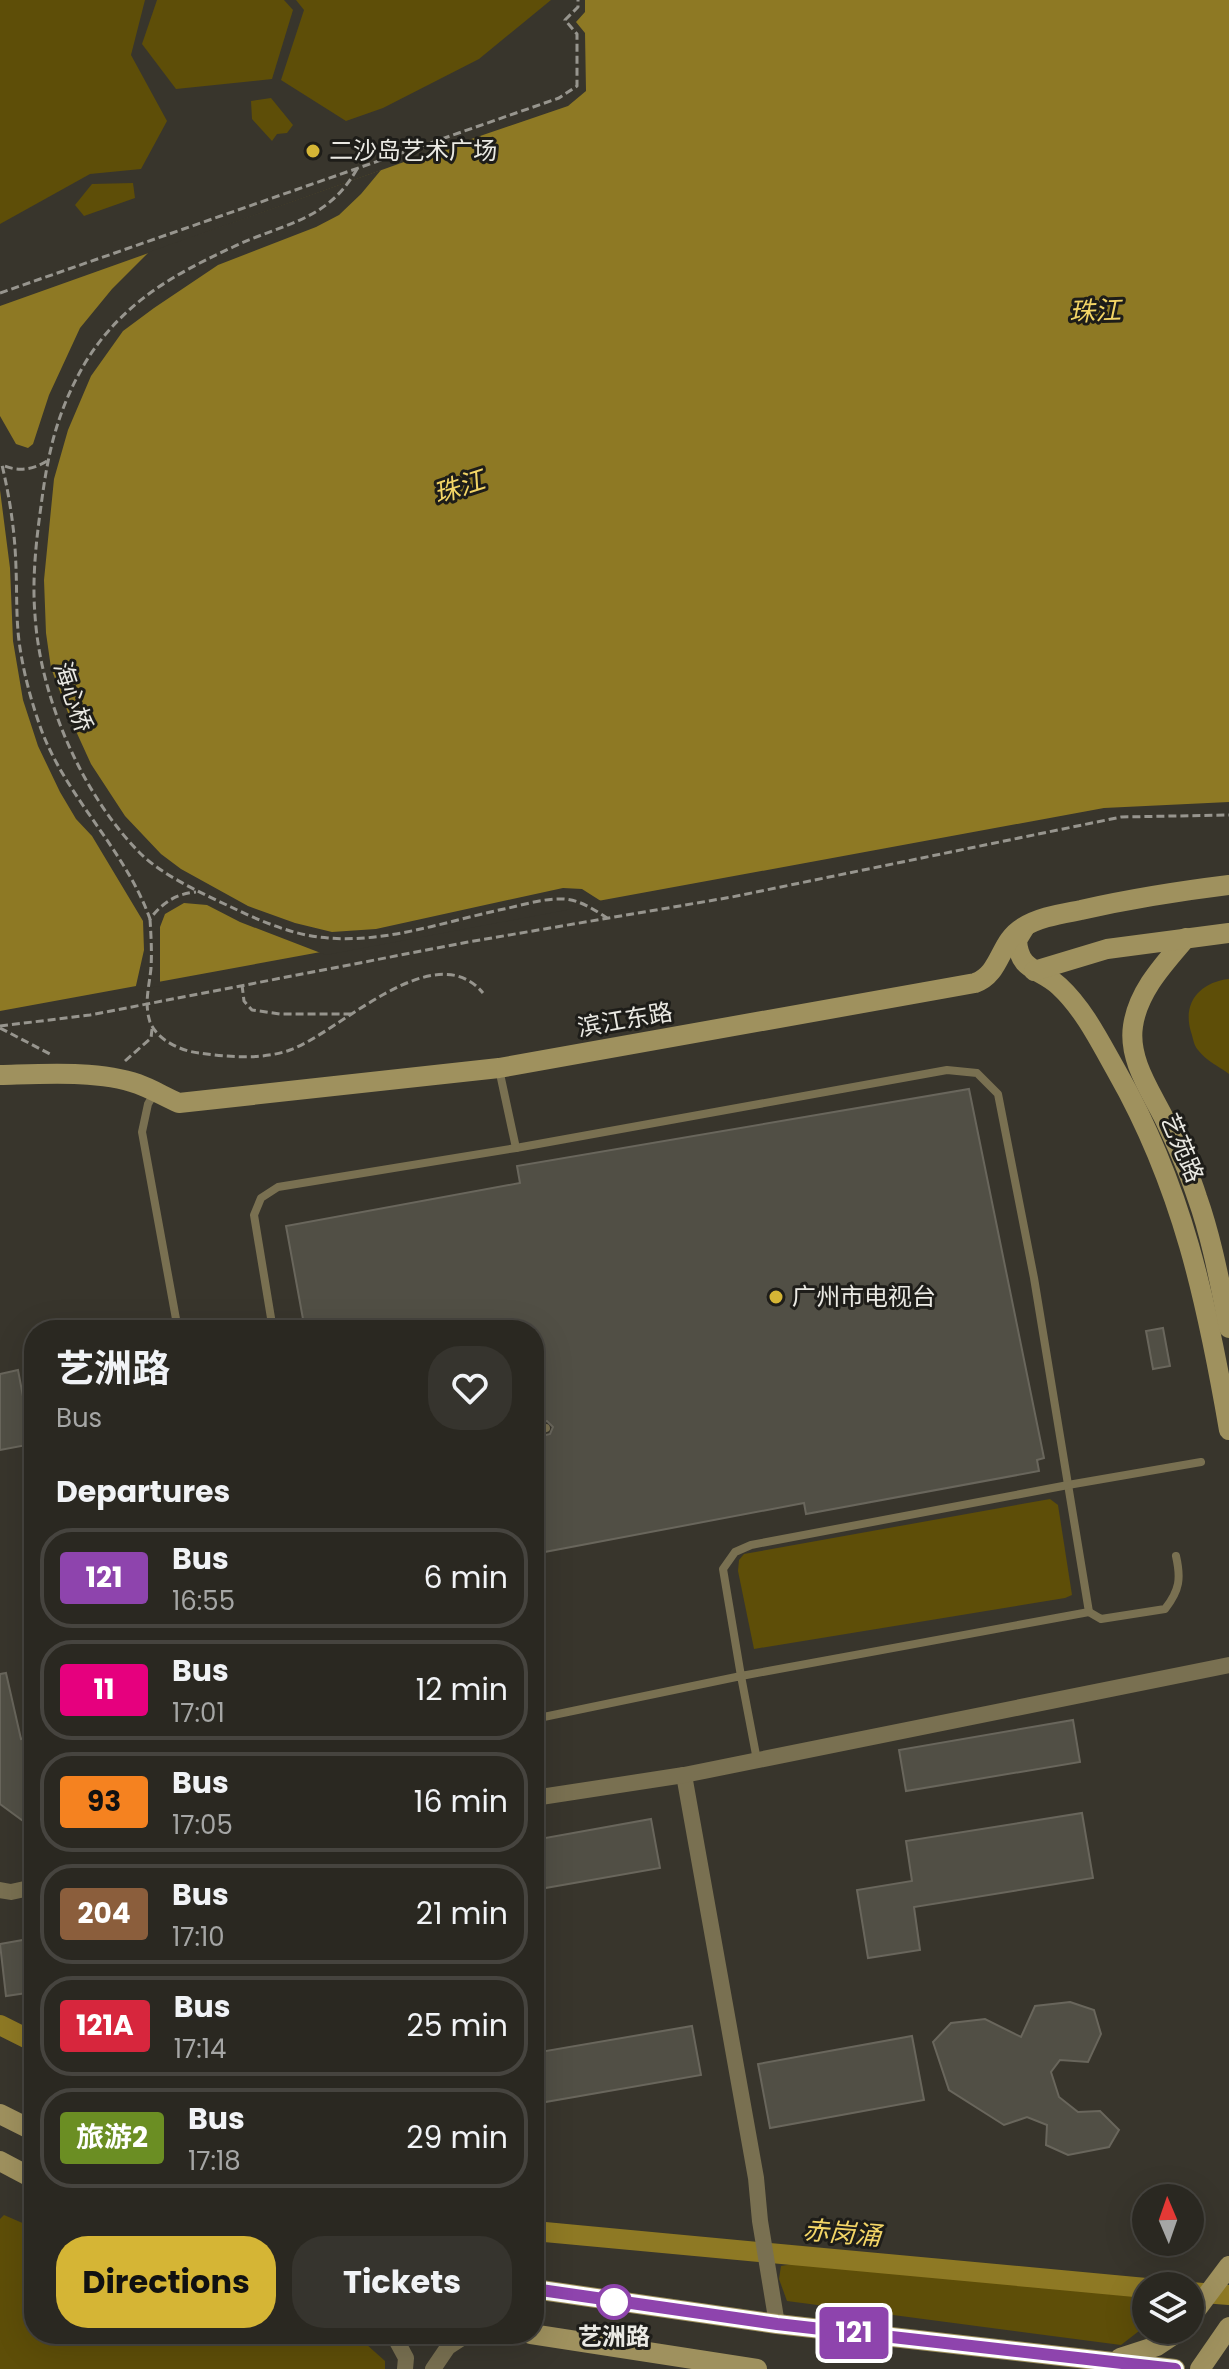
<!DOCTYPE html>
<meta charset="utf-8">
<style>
body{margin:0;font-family:Poppins,"Noto Sans SC",sans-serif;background:#36342e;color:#f1f3f6;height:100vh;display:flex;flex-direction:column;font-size:30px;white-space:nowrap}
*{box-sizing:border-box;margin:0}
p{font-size:26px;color:#a5a6a5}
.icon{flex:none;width:44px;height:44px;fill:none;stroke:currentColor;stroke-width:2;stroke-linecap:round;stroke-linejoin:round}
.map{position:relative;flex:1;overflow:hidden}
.side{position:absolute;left:24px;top:1320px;width:520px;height:1024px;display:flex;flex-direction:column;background:#2a2821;border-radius:32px;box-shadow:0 8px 32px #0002,0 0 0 2px #46443f}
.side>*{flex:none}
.badge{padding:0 16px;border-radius:6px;font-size:28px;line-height:52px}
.needle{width:52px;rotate:358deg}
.fabs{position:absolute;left:1132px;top:2184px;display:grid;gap:16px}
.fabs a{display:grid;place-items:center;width:72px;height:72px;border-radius:50%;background:#2a2821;box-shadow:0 8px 32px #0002,0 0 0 2px #46443f;font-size:40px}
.map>.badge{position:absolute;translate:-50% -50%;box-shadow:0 0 0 4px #fff}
h2{padding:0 32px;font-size:30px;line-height:72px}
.round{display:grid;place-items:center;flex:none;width:84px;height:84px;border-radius:32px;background:#36342e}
.summary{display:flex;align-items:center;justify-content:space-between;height:136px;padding:0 32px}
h1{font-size:38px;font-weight:700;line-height:60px}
.action{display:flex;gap:16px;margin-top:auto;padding:16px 32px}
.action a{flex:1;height:92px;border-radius:32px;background:#d5b535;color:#111;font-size:32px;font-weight:700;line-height:92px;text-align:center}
.action a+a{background:#36342e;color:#f1f3f6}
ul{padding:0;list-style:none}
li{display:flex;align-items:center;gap:24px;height:100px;margin:0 16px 12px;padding:0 16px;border:4px solid #46443f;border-radius:32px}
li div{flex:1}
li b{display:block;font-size:30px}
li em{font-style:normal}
li .badge{min-width:88px;font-weight:700;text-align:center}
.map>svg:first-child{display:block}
.green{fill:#5e4e08}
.water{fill:#8e7924}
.pier{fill:#38352c}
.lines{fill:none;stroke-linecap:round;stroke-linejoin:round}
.canal{stroke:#8e7924;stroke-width:20}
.building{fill:#514f45;stroke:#69665c;stroke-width:2}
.path{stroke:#97958e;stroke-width:3;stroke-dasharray:8 4;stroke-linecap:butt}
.lane{stroke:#797051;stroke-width:8}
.street{stroke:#797051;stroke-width:16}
.secondary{stroke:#9f915e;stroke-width:20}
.line-casing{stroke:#fff;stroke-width:18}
.line{stroke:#8e44ad;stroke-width:12}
.poi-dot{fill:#d5b535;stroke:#1e1d19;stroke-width:3}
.stop-dot{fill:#fff;stroke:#8e44ad;stroke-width:4}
.labels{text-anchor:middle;stroke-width:6;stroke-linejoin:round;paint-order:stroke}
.poi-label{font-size:24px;fill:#eae9e3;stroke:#1e1d19;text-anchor:start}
.street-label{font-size:24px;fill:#eae9e3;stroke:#1e1d19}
.stop-label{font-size:24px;font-weight:bold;fill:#eae9e3;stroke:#1e1d19}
.water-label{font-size:26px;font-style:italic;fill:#f3d566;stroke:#1e1d19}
</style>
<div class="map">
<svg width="1229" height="2369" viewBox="0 0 1229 2369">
<rect width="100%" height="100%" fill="#38352c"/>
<g class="green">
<polygon points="0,0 145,0 131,55 167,121 141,169 90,174 0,224"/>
<polygon points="157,0 284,0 293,10 272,79 176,89 142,44"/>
<polygon points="296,0 551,0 479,59 383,108 346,121 281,80 304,10"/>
<polygon points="271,98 293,125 287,133 277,134 272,141 252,119 251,101"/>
<polygon points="133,183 135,198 84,216 75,205 92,184"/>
<path d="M1229,979V1074C1220,1067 1205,1060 1198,1050C1194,1046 1193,1038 1191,1032C1182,1003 1200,982 1229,979Z"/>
<polygon points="1050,1499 1058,1505 1072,1595 1065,1598 754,1649 738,1571 739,1560 744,1554"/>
<polygon points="4,2215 34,2228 34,2334 332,2334 366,2344 385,2361 385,2369 0,2369 0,2219"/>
<polygon points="793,2264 1132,2295 1146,2313 1139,2331 1121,2345 787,2301 779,2279 781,2266"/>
</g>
<polygon class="water" points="585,0 1229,0 1229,802 1104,808 0,1011 0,306 404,162 568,106 586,91 585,33 576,22 585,12"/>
<polygon class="pier" points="381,170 361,194 339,215 316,227 218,265 154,308 123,331 91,376 68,430 54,479 44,580 46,633 51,668 70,718 91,764 125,816 161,854 181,869 248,906 295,923 332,932 376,929 563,888 582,889 604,903 326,955 240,922 207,905 184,903 165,914 160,927 160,986 135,990 144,950 143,921 92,836 76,819 60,792 38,746 23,700 13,641 10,568 0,490 0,416 16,444 28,448 33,444 49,395 80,328 112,289 149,252"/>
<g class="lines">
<g class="canal">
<polyline points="0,2025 34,2042"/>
<polyline points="534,2231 1146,2288"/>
<polyline points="1190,2292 1229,2295"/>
</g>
</g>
<g class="building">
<polygon points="969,1089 1044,1458 1037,1460 1039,1471 806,1514 804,1503 534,1554 534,1438 550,1434 553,1427 547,1421 534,1424 534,1330 305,1330 286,1226 520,1183 517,1166"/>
<polygon points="1163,1328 1170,1366 1153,1369 1146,1331"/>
<polygon points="18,1370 32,1444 0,1450 0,1374"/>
<polygon points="6,1673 21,1739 34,1737 34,1829 0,1804 0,1674"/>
<polygon points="1073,1720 1080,1762 906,1791 899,1750"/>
<polygon points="1082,1813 1093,1878 914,1907 920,1950 868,1958 857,1890 912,1881 906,1841"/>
<polygon points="651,1819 660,1868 534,1890 534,1840"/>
<polygon points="34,1938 34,1992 6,1996 0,1944"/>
<polygon points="1070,2002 1094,2010 1101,2034 1088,2062 1060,2060 1051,2072 1059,2097 1078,2112 1100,2111 1119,2130 1109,2147 1068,2155 1046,2145 1047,2125 1027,2117 1004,2125 949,2090 933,2042 951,2023 985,2019 1021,2037 1035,2006"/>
<polygon points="692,2026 701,2075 534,2104 534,2053"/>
<polygon points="912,2036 924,2100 770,2128 758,2064"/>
</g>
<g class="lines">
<g class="path">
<path d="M357,169C327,222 283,223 233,247C172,275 121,304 85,363C57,411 48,452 41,506C36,542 32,579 35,615C40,698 83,797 142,855C164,876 203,894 231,907C260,921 295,936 328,938C387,943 447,921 504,909C523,905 544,898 564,899C580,900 595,910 607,918"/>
<polyline points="0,293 559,98 577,86 577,34 565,20 578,7 578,0"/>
<path d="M47,461C32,470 18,472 2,465C10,499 15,532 16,568C17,592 16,616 19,641C23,671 31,701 41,729C67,799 125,849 150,919C162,903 175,894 196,892"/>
<path d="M150,919C151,935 152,952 151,968C149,988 144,1003 150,1022C157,1040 181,1051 199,1053C228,1057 262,1060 290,1050C340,1032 434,934 483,993"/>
<polyline points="242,985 244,1001 252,1010 280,1014 351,1014"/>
<polyline points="0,1026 90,1015 468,942 732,897 1121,817 1229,815"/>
<polyline points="0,1028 50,1054"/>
<polyline points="125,1061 151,1038 152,1029"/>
</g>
<g class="lane">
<path d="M499,1069L516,1148L947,1070L977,1073L998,1094L1034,1278L1089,1612L1101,1619L1165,1609C1180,1590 1181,1578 1176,1556"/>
<polyline points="155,1092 148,1104 142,1132 178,1330"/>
<polyline points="273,1330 254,1215 261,1198 278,1187 516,1148"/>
<polyline points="534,1431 546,1428"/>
<polyline points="1089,1612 741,1676 723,1569 735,1552 751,1545 1068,1485 1201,1462"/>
<polyline points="534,1719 741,1676 757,1760"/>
</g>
<g class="street">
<polyline points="684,1775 756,2178 760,2221 777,2324"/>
<polyline points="534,1798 684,1775 1229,1665"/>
<polyline points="0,1890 11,1892 34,1887"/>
<polyline points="393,2334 406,2358 405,2369"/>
<polyline points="433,2369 448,2347 468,2334"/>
</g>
<g class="secondary">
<path d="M1025,927L1017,940C1019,972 1040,968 1059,986C1084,1009 1100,1042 1117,1072C1182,1186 1207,1302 1229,1430"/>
<path d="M1186,938C1164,964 1138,991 1133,1026C1128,1059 1150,1090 1164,1118C1176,1143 1188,1169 1197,1197C1212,1239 1220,1284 1229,1328"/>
<polyline points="1034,971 1107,949 1229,933"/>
<path d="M0,1075C42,1074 99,1070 138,1084C152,1089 165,1097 179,1103L499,1068L975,983C1001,974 999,942 1022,928C1039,917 1061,914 1081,910C1130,899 1180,891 1229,885"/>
<polyline points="0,2114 34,2131"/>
<polyline points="0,2161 34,2179"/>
<polyline points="534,2289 777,2324 1175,2369"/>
<polyline points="1190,2318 1229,2266"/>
<polyline points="531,2334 757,2369"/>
<polyline points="1120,2358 1157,2346 1181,2330"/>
<polyline points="1200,2369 1229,2327"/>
</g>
</g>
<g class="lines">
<g class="line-casing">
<polyline id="line" points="534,2289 777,2324 1175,2369"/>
</g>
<use href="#line" class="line"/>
</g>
<g class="poi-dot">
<circle cx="313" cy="151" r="8"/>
<circle cx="776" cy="1297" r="8"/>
</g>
<circle class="stop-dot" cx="614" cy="2302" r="16"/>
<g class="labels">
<g class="poi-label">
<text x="329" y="159">二沙岛艺术广场</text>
<text x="792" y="1305">广州市电视台</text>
</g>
<g class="street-label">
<text transform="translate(73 697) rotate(71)" y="8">海心桥</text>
<text transform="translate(625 1020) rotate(-10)" y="8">滨江东路</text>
<text transform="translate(1182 1148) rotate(67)" y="8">艺苑路</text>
</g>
<g class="stop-label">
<text x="614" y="2345">艺洲路</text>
</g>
<g class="water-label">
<text transform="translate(1095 311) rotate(-2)" y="9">珠江</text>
<text transform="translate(459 487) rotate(-18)" y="9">珠江</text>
<text transform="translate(842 2233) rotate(5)" y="9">赤岗涌</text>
</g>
</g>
</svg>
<div class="fabs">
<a><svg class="needle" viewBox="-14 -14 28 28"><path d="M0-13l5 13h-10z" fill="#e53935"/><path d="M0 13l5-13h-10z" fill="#a5a6a5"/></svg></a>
<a><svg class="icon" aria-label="layers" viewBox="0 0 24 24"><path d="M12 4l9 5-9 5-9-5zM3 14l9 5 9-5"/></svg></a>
</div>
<b class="badge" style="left:854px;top:2333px;background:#8e44ad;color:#fff">121</b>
<section class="side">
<div class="summary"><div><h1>艺洲路</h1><p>Bus</p></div><a class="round"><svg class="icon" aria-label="heart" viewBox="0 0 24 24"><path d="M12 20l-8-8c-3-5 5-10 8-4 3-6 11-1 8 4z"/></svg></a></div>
<h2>Departures</h2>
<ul>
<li><span class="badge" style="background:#8e44ad;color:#fff">121</span><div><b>Bus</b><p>16:55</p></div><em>6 min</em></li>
<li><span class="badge" style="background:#e6007e;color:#fff">11</span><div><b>Bus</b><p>17:01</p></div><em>12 min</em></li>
<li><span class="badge" style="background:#f58220;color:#111">93</span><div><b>Bus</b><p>17:05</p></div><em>16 min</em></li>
<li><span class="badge" style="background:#8b5e3c;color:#fff">204</span><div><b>Bus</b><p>17:10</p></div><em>21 min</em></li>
<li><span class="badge" style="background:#d7263d;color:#fff">121A</span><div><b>Bus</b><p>17:14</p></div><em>25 min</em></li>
<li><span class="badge" style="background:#6b8e23;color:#fff">旅游2</span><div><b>Bus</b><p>17:18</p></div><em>29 min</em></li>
</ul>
<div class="action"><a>Directions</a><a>Tickets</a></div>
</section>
</div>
